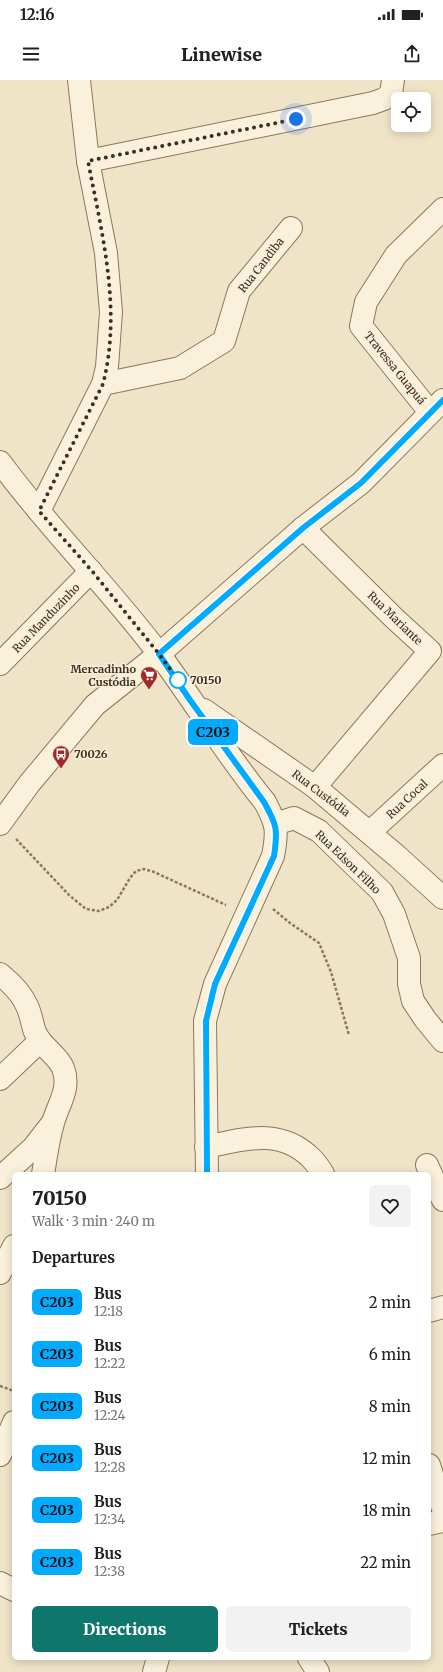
<!DOCTYPE html>
<meta charset="utf-8">
<style>
body{margin:0;font-family:Merriweather,serif;background:#f2f2f2;color:#202124;height:100vh;display:flex;flex-direction:column;font-size:15px;white-space:nowrap}
*{box-sizing:border-box;margin:0}
p{font-size:13px;color:#757577}
.icon{flex:none;width:22px;height:22px;fill:none;stroke:currentColor;stroke-width:2;stroke-linecap:round;stroke-linejoin:round}
.map{position:relative;flex:1;overflow:hidden}
.drawer{position:absolute;left:12px;top:1092px;width:419px;height:488px;display:flex;flex-direction:column;background:#fff;border-radius:6px;box-shadow:0 2px 10px #0003}
.drawer>*{flex:none}
.badge{padding:0 8px;border-radius:6px;font-size:14px;line-height:26px}
.tools{position:absolute;left:391px;top:12px;display:grid;gap:8px}
.tools a{display:grid;place-items:center;width:40px;height:40px;border-radius:6px;background:#fff;box-shadow:0 2px 10px #0003;font-size:20px}
.you{position:absolute;width:20px;height:20px;margin:-10px;border:3px solid #fff;border-radius:50%;background:#1a73e8;box-shadow:0 0 0 6px #1a73e833}
.map>.badge{position:absolute;translate:-50% -50%;box-shadow:0 0 0 2px #fff}
h2{padding:0 20px;font-size:15px;line-height:36px}
.round{display:grid;place-items:center;flex:none;width:42px;height:42px;border-radius:6px;background:#f2f2f2}
.headline{display:flex;align-items:center;justify-content:space-between;height:68px;padding:0 20px}
h1{font-size:19px;font-weight:800;line-height:30px}
.action{display:flex;gap:8px;margin-top:auto;padding:8px 20px}
.action a{flex:1;height:46px;border-radius:6px;background:#0f766e;color:#fff;font-size:16px;font-weight:800;line-height:46px;text-align:center}
.action a+a{background:#f2f2f2;color:#202124}
ul{padding:0;list-style:none}
li{display:flex;align-items:center;gap:12px;height:52px;padding:0 20px}
li div{flex:1}
li b{display:block;font-size:15px}
li em{font-style:normal}
li .badge{min-width:44px;font-weight:700;text-align:center}
.status{display:flex;justify-content:space-between;align-items:center;height:28px;padding:0 20px;background:#fff;direction:ltr}
.status svg{height:11px;fill:currentColor}
header{display:flex;justify-content:space-between;align-items:center;height:52px;padding:0 20px;background:#fff;font-size:18px;font-weight:800}
.map>svg:first-child{display:block}
.lines{fill:none;stroke-linecap:round;stroke-linejoin:round}
.minor-casing{stroke:#8d765c;stroke-width:24}
.path{stroke:#8d765c;stroke-width:2.5;stroke-dasharray:3 2;stroke-linecap:butt}
.minor{stroke:#faf1dc;stroke-width:22}
.line-casing{stroke:#fff;stroke-width:9}
.line{stroke:#0af;stroke-width:6}
.walk{stroke:#3d2e20;stroke-width:4;stroke-dasharray:0 7.2}
.stop-dot{fill:#fff;stroke:#0af;stroke-width:2}
.labels{text-anchor:middle;stroke-width:3;stroke-linejoin:round;paint-order:stroke}
.street-label{font-size:11px;fill:#3d2e20;stroke:#f7eed8}
.poi-label{font-size:11px;font-weight:bold;fill:#3d2e20;stroke:#f7eed8;text-anchor:end}
.stop-label{font-size:11px;font-weight:bold;fill:#3d2e20;stroke:#f7eed8;text-anchor:start}
</style>
<div class="status"><b>12:16</b><svg viewBox="0 0 49 12"><path d="M0 12V9h3v3zM5 12V6h3v6zM10 12V3h3v9zM15 12V0h3v12zM26 1h20v11H26zM47 4h2v5h-2z"/></svg></div>
<header><svg class="icon" aria-label="menu" viewBox="0 0 24 24"><path d="M4 6h16M4 12h16M4 18h16"/></svg>Linewise<svg class="icon" aria-label="share" viewBox="0 0 24 24"><path d="M12 15V3M7 8l5-5 5 5M5 13v7h14v-7"/></svg></header>
<div class="map">
<svg width="443" height="1592" viewBox="0 0 443 1592">
<rect width="100%" height="100%" fill="#f0e4c8"/>
<g class="lines">
<g class="minor-casing">
<g id="minor">
<polyline points="88,81 373,23 384,19 391,14 393,0"/>
<polyline points="103,304 180,288 224,261 239,211 291,148"/>
<polyline points="430,332 361,246 366,222 396,175 443,129"/>
<path d="M0,382C49,449 109,507 159,574C195,622 226,675 265,722C277,745 278,750 273,776L215,904L205,941L207,1094"/>
<polyline points="39,431 103,304 107,287 111,232 106,173 88,81 79,0"/>
<polyline points="303,448 394,538 430,571 315,707"/>
<polyline points="0,584 91,491"/>
<polyline points="204,630 315,707 398,777 443,818"/>
<polyline points="0,744 29,704 95,625 159,574 303,448 361,403 443,320"/>
<polyline points="275,744 294,738 319,751 382,812 394,834 409,878 409,904 413,921 425,939 443,961"/>
<polyline points="370,752 443,685"/>
<path d="M0,894C10,902 22,914 27,926C31,934 32,944 35,952C41,967 57,974 63,988C71,1009 58,1024 53,1043C48,1060 46,1077 43,1094"/>
<polyline points="0,999 40,961"/>
<path d="M206,1067C244,1059 281,1047 312,1079C316,1083 320,1089 323,1094"/>
<polyline points="427,1085 443,1120"/>
<polyline points="0,1098 33,1068 51,1045"/>
<polyline points="0,1193 14,1166"/>
<polyline points="429,1231 443,1227"/>
<polyline points="0,1375 14,1342"/>
<polyline points="429,1385 443,1429"/>
<polyline points="429,1444 443,1441"/>
<polyline points="0,1503 14,1510"/>
<polyline points="309,1578 318,1592"/>
<polyline points="154,1592 158,1578"/>
</g>
</g>
<g class="path">
<polyline points="16,759 69,815 86,829 99,831 109,827 117,820 130,798 136,791 144,789 154,792 226,825"/>
<polyline points="273,829 290,843 319,863 331,892 349,955"/>
<polyline points="0,1306 14,1311"/>
</g>
<use href="#minor" class="minor"/>
</g>
<g class="lines">
<g class="line-casing">
<path id="line" d="M207,1094L206,941L215,904L274,776C278,750 277,745 264,722L190,620L159,574L303,448L361,403L443,320"/>
</g>
<use href="#line" class="line"/>
<path class="walk" d="M178,600L159,574L92,491L39,431L103,304C122,230 102,154 88,81L296,39"/>
</g>
<defs>
<g id="supermarket-pin" transform="scale(0.9)"><path d="M0 17L-7.5 6A9.5 9.5 0 1 1 7.5 6Z" fill="#9e2a2b" stroke="#f7eed8"/><path d="M-6-5.5h2.5l.6 2H6L4.5 2H-2.5L-4.4-4H-6ZM-1.5 3.2a1.3 1.3 0 1 0 .1 0ZM3 3.2a1.3 1.3 0 1 0 .1 0Z" fill="#fff"/></g>
<g id="bus-pin" transform="scale(0.9)"><path d="M0 17L-7.5 6A9.5 9.5 0 1 1 7.5 6Z" fill="#9e2a2b" stroke="#f7eed8"/><path d="M-5-6H5V4H4V6H2V4H-2V6H-4V4H-5ZM-3.5-4V0h7V-4ZM-3.5 1.2v1.5H-2V1.2ZM2 1.2v1.5H3.5V1.2Z" fill="#fff"/></g>
</defs>
<g fill-rule="evenodd">
<use href="#supermarket-pin" x="149" y="595"/>
<use href="#bus-pin" x="61" y="674"/>
</g>
<circle class="stop-dot" cx="178" cy="600" r="8"/>
<g class="labels">
<g class="street-label">
<text transform="translate(261 185) rotate(-52)" y="4">Rua Candiba</text>
<text transform="translate(395 288) rotate(51)" y="4">Travessa Guapuá</text>
<text transform="translate(46 538) rotate(-46)" y="4">Rua Manduzinho</text>
<text transform="translate(395 538) rotate(44)" y="4">Rua Mariante</text>
<text transform="translate(321 713) rotate(37)" y="4">Rua Custódia</text>
<text transform="translate(407 719) rotate(-43)" y="4">Rua Cocal</text>
<text transform="translate(348 782) rotate(44)" y="4">Rua Edson Filho</text>
</g>
<g class="poi-label">
<text x="136" y="593">Mercadinho<tspan x="136" dy="13">Custódia</tspan></text>
<text x="74" y="678" text-anchor="start">70026</text>
</g>
<g class="stop-label">
<text x="190" y="604">70150</text>
</g>
</g>
</svg>
<div class="tools">
<a><svg class="icon" aria-label="locate" viewBox="0 0 24 24"><circle cx="12" cy="12" r="6"/><path d="M12 2v4M12 18v4M2 12h4M18 12h4"/></svg></a>
</div>
<div class="you" style="left:296px;top:39px"></div>
<b class="badge" style="left:213px;top:652px;background:#0af;color:#111">C203</b>
<section class="drawer">
<div class="headline"><div><h1>70150</h1><p>Walk · 3 min · 240 m</p></div><a class="round"><svg class="icon" aria-label="heart" viewBox="0 0 24 24"><path d="M12 20l-8-8c-3-5 5-10 8-4 3-6 11-1 8 4z"/></svg></a></div>
<h2>Departures</h2>
<ul>
<li><span class="badge" style="background:#0af;color:#111">C203</span><div><b>Bus</b><p>12:18</p></div><em>2 min</em></li>
<li><span class="badge" style="background:#0af;color:#111">C203</span><div><b>Bus</b><p>12:22</p></div><em>6 min</em></li>
<li><span class="badge" style="background:#0af;color:#111">C203</span><div><b>Bus</b><p>12:24</p></div><em>8 min</em></li>
<li><span class="badge" style="background:#0af;color:#111">C203</span><div><b>Bus</b><p>12:28</p></div><em>12 min</em></li>
<li><span class="badge" style="background:#0af;color:#111">C203</span><div><b>Bus</b><p>12:34</p></div><em>18 min</em></li>
<li><span class="badge" style="background:#0af;color:#111">C203</span><div><b>Bus</b><p>12:38</p></div><em>22 min</em></li>
</ul>
<div class="action"><a>Directions</a><a>Tickets</a></div>
</section>
</div>
